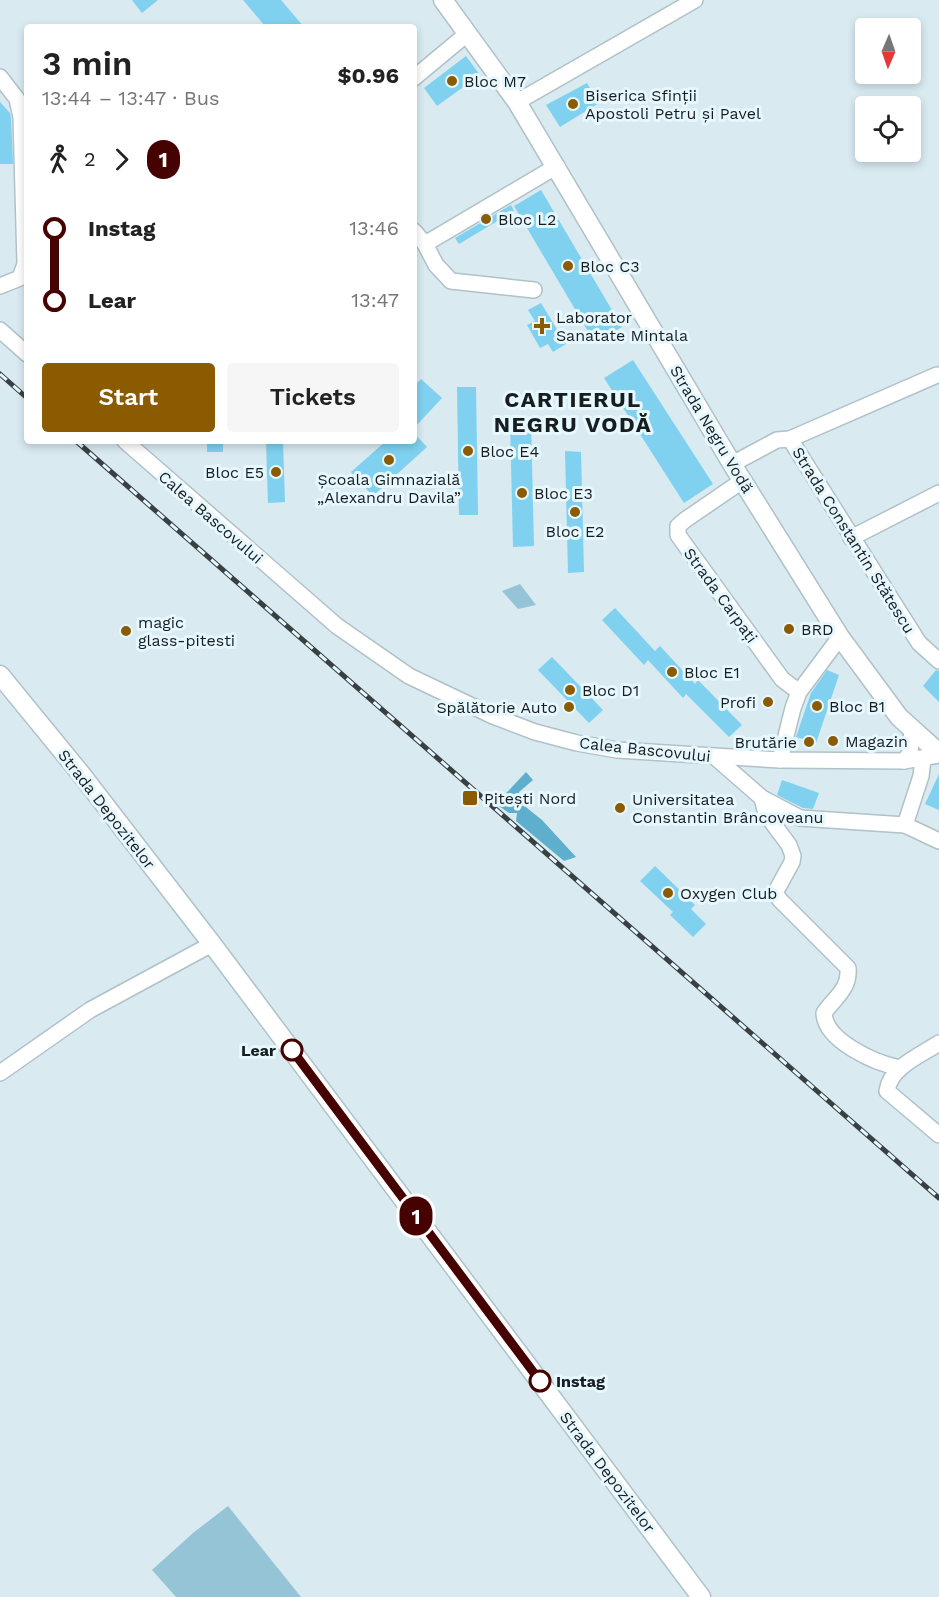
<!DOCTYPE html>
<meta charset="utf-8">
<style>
body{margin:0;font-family:"Work Sans",sans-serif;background:#f6f6f6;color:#222;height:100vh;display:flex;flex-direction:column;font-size:22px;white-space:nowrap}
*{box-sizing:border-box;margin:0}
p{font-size:20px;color:#767676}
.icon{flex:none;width:33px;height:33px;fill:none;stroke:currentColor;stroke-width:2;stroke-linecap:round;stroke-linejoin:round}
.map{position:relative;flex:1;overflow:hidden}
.panel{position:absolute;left:24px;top:24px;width:393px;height:420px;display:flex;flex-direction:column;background:#fff;border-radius:6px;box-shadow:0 3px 9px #0003}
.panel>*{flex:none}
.badge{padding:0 12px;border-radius:20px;font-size:21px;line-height:39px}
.needle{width:39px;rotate:182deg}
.buttons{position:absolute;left:855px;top:18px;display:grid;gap:12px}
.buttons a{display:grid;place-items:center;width:66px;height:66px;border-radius:6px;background:#fff;box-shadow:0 3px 9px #0003;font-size:30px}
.map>.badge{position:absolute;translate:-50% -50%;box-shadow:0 0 0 3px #fff}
.legs{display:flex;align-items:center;gap:9px;height:66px;padding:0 18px;font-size:20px}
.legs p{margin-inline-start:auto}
.head{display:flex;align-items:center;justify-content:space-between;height:102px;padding:0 18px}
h1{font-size:33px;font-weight:600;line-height:45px}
.action{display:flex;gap:12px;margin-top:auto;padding:12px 18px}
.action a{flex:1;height:69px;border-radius:6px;background:#8a5b00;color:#fff;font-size:24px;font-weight:600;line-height:69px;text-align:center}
.action a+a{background:#f6f6f6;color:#222}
ul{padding:0 18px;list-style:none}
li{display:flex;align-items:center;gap:21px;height:72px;font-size:22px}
li i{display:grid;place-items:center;width:9px;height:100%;margin:0 8px;background:currentColor}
li i::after{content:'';width:15px;height:15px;margin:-8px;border:4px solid;border-radius:50%;background:#fff}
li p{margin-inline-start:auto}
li:first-child i{background:linear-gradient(#0000 50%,currentColor 0)}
li:last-child i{background:linear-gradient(currentColor 50%,#0000 0)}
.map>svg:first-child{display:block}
.green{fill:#95c4d7}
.forest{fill:#5dafcd}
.building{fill:#7fd1ef}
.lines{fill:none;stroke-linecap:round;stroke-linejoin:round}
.minor-casing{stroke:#b0c1c7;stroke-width:18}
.major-casing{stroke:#b0c1c7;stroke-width:21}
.minor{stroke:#fff;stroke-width:15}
.major{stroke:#fff;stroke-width:18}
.rail-casing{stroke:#384042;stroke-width:5}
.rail{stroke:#e6f7fe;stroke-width:3;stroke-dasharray:9;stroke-linecap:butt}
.line-1-casing{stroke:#fff;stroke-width:14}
.line-1{stroke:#460101;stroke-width:9}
.poi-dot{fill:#8a5b00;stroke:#e6f7fe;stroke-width:2}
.stop-1-dot{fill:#fff;stroke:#460101;stroke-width:3}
.labels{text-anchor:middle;stroke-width:6;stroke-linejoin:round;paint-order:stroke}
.poi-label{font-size:16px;fill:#181e20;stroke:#e6f7fe;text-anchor:start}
.street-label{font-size:16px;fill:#181e20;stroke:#e6f7fe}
.stop-label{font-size:16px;font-weight:bold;fill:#181e20;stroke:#e6f7fe;text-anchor:end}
.district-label{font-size:22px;font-weight:bold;letter-spacing:1.5px;fill:#181e20;stroke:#e6f7fe}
</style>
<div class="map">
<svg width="939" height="1597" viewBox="0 0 939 1597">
<rect width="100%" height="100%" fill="#d9eaf1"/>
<g class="green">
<polygon points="520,584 536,605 518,609 502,591"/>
<polygon points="228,1506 301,1597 176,1597 152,1570 193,1533"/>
</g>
<polygon class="forest" points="526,772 533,780 519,792 522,804 542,820 576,857 564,861 516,821 517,813 509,813 496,804"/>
<g class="building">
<polygon points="132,0 158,0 142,13"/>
<polygon points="243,0 281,0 304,27 266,27"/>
<polygon points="466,56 480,75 437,106 424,88"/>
<polygon points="587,83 599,103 560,127 546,105"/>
<polygon points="0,102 10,113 11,118 13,164 0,164"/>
<polygon points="541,190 622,327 595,343 514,206"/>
<polygon points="511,205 514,211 459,244 455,238"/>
<polygon points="541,303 566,344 553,352 548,344 540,348 527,325 535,321 528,310"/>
<polygon points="633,360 713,484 684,503 604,378"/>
<polygon points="421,379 442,398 414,428 414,386"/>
<polygon points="457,387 476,387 478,515 459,515"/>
<polygon points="510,421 531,421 534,546 513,547"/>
<polygon points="414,433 427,447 373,496 351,472 386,441 414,441"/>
<rect x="207" y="441" width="16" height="11"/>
<polygon points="266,441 283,441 285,502 268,503"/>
<polygon points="565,451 581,452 584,572 568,573"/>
<polygon points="615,608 655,651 660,646 695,684 698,680 742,725 729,737 686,694 683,698 648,660 644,665 602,620"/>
<polygon points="552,657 603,710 589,723 538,670"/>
<polygon points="827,670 839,675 816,743 796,737 811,693"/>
<polygon points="936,670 939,671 939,702 923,686"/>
<polygon points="939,774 939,810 925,804"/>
<polygon points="782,780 819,793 813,809 803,808 777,795"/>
<polygon points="655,866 695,905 691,909 706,924 693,937 670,915 673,912 640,881"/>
</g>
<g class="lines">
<g class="minor-casing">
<g id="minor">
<polyline points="0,77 17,99 21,117 25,264 20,278 0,286"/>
<polyline points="414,78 468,33"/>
<polyline points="517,102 695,0"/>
<polyline points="414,231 425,244 557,166"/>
<polyline points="425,244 436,265 451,281 534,290"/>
<polyline points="0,330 27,354"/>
<polyline points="790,439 937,375"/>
<polyline points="125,441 337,626 409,676 493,716 535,732 577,743 617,750 780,760 904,761 939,755"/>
<polyline points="732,464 777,440 790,439 919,643 939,661"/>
<polyline points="742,481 685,520 678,526 678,535 782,679 799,692"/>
<polyline points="851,538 939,493"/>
<polyline points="715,757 762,798 800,818 905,825 939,841"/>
<polyline points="780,760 793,708 799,692 840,637"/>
<polyline points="904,761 910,753 912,730"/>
<path d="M762,798L766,814L789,845L793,856L792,862L775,893L780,900L848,968C850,989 835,997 824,1013C825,1041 875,1063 900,1068"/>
<polyline points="905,825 921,776 923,759"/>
<path d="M939,1043C921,1055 890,1067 887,1091L939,1135"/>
<polyline points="0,1073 90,1010 212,944"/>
</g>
</g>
<g class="major-casing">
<g id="major">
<polyline points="443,0 517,102 732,464 840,637 899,717 939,753"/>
<polyline points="0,675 81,774 212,944 701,1597"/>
</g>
</g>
<use href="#minor" class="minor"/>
<use href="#major" class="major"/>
<g class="rail-casing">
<g id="rail">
<polyline points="0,374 27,398"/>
<polyline points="76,441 939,1198"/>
</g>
</g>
<use href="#rail" class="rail"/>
</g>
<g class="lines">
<g class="line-1-casing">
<polyline id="line-1" points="292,1050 540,1381"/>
</g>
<use href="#line-1" class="line-1"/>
</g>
<g class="poi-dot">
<circle cx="452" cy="81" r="6"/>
<circle cx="573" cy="104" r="6"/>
<circle cx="486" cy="219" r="6"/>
<circle cx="568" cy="266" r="6"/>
<path d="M539 317h6v6h6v6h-6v6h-6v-6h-6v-6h6z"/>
<circle cx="468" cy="451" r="6"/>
<circle cx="389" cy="460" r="6"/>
<circle cx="276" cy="472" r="6"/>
<circle cx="522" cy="493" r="6"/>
<circle cx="575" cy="512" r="6"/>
<circle cx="789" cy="629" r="6"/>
<circle cx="126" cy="631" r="6"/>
<circle cx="672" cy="672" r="6"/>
<circle cx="570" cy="690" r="6"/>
<circle cx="768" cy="702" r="6"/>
<circle cx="817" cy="706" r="6"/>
<circle cx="569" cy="707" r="6"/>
<circle cx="833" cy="741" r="6"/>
<circle cx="809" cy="742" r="6"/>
<rect x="462" y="790" width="16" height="16" rx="3"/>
<circle cx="620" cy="808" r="6"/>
<circle cx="668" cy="893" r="6"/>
</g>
<g class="stop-1-dot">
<circle cx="292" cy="1050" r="10"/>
<circle cx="540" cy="1381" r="10"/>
</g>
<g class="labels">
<g class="poi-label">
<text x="464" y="87">Bloc M7</text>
<text x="585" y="101">Biserica Sfinții<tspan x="585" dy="18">Apostoli Petru și Pavel</tspan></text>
<text x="498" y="225">Bloc L2</text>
<text x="580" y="272">Bloc C3</text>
<text x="556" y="323">Laborator<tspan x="556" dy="18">Sanatate Mintala</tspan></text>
<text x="480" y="457">Bloc E4</text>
<text x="264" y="478" text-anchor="end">Bloc E5</text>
<text x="389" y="485" text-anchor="middle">Școala Gimnazială<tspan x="389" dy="18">„Alexandru Davila”</tspan></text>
<text x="534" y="499">Bloc E3</text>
<text x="575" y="537" text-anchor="middle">Bloc E2</text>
<text x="138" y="628">magic<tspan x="138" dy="18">glass-pitesti</tspan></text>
<text x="801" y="635">BRD</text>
<text x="684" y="678">Bloc E1</text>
<text x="582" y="696">Bloc D1</text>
<text x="756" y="708" text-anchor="end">Profi</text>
<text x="829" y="712">Bloc B1</text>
<text x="557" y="713" text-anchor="end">Spălătorie Auto</text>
<text x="845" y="747">Magazin</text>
<text x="797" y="748" text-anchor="end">Brutărie</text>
<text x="484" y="804">Pitești Nord</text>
<text x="632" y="805">Universitatea<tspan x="632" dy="18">Constantin Brâncoveanu</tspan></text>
<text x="680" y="899">Oxygen Club</text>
</g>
<g class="street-label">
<text transform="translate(712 429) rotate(59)" y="6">Strada Negru Vodă</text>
<text transform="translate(211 517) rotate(41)" y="6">Calea Bascovului</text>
<text transform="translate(854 540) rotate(58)" y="6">Strada Constantin Stătescu</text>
<text transform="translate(721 595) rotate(54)" y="6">Strada Carpați</text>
<text transform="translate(645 749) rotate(6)" y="6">Calea Bascovului</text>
<text transform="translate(107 809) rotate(52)" y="6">Strada Depozitelor</text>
<text transform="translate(608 1472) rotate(53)" y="6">Strada Depozitelor</text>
</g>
<g class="stop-label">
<text x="276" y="1056">Lear</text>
<text x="556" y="1387" text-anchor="start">Instag</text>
</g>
<g class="district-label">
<text x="573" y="407">CARTIERUL<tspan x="573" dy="25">NEGRU VODĂ</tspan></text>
</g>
</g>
</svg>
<div class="buttons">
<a><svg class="needle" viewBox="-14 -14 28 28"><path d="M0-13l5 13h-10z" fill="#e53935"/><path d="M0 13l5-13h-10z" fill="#767676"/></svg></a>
<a><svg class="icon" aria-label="locate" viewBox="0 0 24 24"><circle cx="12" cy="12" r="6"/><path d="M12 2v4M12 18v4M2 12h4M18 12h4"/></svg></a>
</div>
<b class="badge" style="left:416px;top:1216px;background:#460101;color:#fff">1</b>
<section class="panel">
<div class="head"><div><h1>3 min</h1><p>13:44 – 13:47 · Bus</p></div><b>$0.96</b></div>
<div class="legs"><svg class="icon" aria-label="walk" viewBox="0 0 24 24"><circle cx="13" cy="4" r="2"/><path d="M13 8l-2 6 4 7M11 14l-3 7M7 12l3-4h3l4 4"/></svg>2<svg class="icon" aria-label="forward" viewBox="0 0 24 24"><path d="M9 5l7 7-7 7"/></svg><b class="badge" style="background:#460101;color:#fff">1</b></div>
<ul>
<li><i style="color:#460101"></i><b>Instag</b><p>13:46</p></li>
<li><i style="color:#460101"></i><b>Lear</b><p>13:47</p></li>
</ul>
<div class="action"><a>Start</a><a>Tickets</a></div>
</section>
</div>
